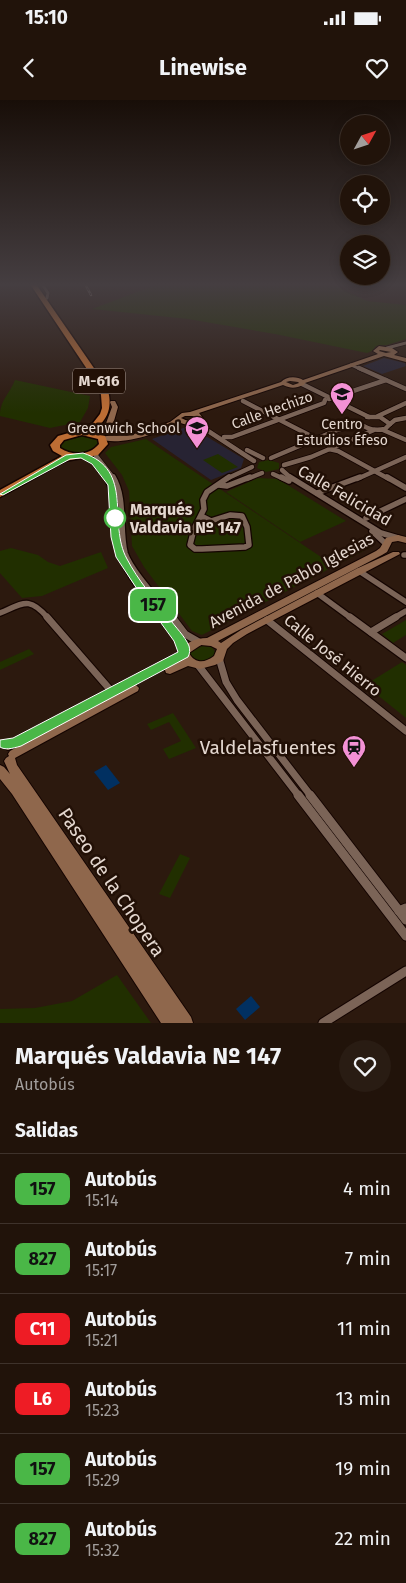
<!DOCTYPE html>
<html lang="es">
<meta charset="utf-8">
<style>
body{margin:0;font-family:"Fira Sans",sans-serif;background:#291c13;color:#f1f3f6;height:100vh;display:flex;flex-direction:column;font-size:19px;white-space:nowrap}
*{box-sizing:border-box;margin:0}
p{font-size:16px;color:#a29e9c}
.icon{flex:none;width:28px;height:28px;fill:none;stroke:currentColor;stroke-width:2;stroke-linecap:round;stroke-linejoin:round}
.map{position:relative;height:923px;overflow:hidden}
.side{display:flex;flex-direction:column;background:#21130a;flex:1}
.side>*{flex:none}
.badge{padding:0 10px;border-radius:8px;font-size:18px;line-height:32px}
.needle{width:32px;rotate:50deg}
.controls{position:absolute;left:340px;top:15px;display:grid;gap:10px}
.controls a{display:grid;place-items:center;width:50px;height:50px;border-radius:50%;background:#21130a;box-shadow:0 2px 12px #0003,0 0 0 1px #3e322b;font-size:25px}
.map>.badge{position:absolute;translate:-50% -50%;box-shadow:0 0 0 2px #fff}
h2{padding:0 15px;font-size:19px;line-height:45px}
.round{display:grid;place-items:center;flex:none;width:52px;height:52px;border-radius:26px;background:#291c13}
.summary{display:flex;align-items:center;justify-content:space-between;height:85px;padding:0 15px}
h1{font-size:24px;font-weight:700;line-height:38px}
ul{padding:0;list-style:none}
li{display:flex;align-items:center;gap:15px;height:70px;padding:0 15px;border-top:1px solid #3e322b}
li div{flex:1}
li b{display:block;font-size:19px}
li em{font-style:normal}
li .badge{min-width:55px;font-weight:700;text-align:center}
.status{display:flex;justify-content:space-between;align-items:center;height:35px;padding:0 25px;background:#21130a;direction:ltr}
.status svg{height:14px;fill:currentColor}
header{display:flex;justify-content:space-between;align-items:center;height:65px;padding:0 15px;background:#21130a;font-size:22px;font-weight:700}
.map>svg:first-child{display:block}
.education{fill:#272333}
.green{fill:#212f00}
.water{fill:#013061}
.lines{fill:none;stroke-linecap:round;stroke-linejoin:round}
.street-far4-casing{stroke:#140400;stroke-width:4.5}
.street-far3-casing{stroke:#140400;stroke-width:6}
.street-far2-casing{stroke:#140400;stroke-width:8}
.street-far1-casing{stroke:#140400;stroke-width:9}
.street-casing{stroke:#140400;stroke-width:11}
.secondary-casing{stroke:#140400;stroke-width:2}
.highway-casing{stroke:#140400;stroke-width:3}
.street-far4{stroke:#7b6457;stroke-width:3}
.street-far3{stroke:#7b6457;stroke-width:4.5}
.street-far2{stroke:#7b6457;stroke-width:5.5}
.street-far1{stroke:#7b6457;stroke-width:7}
.street{stroke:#7b6457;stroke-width:9}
.secondary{fill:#8f674c;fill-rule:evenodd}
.highway{fill:#bd6d34;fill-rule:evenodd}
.rail-casing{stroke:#c1b3aa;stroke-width:2.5}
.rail{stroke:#221006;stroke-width:1;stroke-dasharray:2.5;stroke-linecap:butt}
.line{fill:#4ab747;stroke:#fff}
.stop-dot{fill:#fff;stroke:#4ab747;stroke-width:2.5}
.labels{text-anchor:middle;stroke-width:5;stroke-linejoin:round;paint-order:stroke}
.far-street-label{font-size:14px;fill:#e4d7cf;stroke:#221006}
.far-poi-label{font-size:14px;fill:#e4d7cf;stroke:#221006}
.shield{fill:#221006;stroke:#aa9b93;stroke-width:1}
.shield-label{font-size:15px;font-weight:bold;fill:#e4d7cf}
.street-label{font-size:16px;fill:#e4d7cf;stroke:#221006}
.stop-label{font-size:16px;font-weight:bold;fill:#e4d7cf;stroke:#221006;text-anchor:start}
.near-poi-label{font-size:19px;fill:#e4d7cf;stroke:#221006;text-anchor:end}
.near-street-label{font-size:19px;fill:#e4d7cf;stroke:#221006}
</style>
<div class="status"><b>15:10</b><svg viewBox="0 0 49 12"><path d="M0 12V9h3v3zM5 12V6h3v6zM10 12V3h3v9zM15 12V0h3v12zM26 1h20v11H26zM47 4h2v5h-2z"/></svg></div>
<header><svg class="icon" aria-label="back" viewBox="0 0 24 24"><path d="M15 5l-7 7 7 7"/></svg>Linewise<svg class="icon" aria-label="heart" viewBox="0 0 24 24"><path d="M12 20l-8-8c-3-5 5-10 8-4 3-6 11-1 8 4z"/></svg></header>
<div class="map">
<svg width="406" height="923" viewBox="0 0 406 923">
<rect width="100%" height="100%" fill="#2c190e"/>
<g class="education">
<polygon points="384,258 405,263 406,266 382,274 363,266"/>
<polygon points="189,326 244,359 241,368 211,380 152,339"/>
</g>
<g class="green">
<polygon points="158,184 332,184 367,201 406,205 406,239 387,245 376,246 372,251 367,253 275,234 188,219 92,209"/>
<path d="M15,280L90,296L88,308L80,322L50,328L0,316C0,300 9,295 15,280Z"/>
<path d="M82,334L98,338L101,344C89,356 74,356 60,349L59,342L63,339Z"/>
<polygon points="146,339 327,461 370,439 374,443 373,446 202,535 192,531 144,467 132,446 129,391 122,375 105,353 111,347"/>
<polygon points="218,354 238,367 222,373 203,360"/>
<polygon points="269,360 279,363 279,369 266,372 257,368 259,362"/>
<polygon points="258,378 278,379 346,421 300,442 226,392"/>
<polygon points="11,448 38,455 48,462 60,466 101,452 108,468 42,496 22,498 0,473 0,451"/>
<polygon points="406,520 406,535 393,543 382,534"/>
<path d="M202,546L212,547L216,554C210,561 204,562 195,561L190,556V553Z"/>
<polygon points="29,549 34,554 0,570 0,562"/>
<polygon points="402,562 406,565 406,618 365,585"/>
<polygon points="173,613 196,648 169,659 163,649 181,641 169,622 151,630 147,624"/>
<polygon points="180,754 190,758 170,798 159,794"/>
<polygon points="117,875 151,923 0,923 0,909 35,908 72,901"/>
</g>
<g class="water">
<polygon points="106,665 120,683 108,690 94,672"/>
<polygon points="251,896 260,907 245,920 236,909"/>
</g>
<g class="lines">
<g class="street-far4-casing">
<g id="street-far4">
<polyline points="42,184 48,193 47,198"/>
<polyline points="387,248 406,243"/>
<polyline points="351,265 362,270"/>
</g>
</g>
<g class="street-far3-casing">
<g id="street-far3">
<polyline points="359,268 406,289"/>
<polyline points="302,284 369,317"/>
<polyline points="329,299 386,280"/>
<polyline points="243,301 311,336 312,339"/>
<polyline points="378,316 406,303"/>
<polyline points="367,317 380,317 390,324"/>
<polyline points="189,323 202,327 254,361"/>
<path d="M360,323C367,330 375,331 385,329L390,324"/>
<polyline points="390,324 395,320 406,318"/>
<polyline points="383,330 406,340"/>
<polyline points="224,337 232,337 324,303 325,300"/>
<polyline points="329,349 338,351 389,379"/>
<polyline points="247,350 263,358"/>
<polyline points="96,352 96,356 114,379"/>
<polyline points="83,356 95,363 108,379"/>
<polyline points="271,358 337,330 360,323"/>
<polyline points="284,365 311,357 374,330"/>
<polyline points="282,370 292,379"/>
<polyline points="273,374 284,379"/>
<polyline points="226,379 252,367"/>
<polyline points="247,379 262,373"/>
<polyline points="357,379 406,357"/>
</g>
</g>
<g class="street-far2-casing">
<g id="street-far2">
<path d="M107,377C118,399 112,423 118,446C125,473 146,496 162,518"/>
<path d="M113,377C126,399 119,428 125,453C131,471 160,502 173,518"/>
<polyline points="281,377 289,381"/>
<polyline points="290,377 381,433 398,438"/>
<polyline points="387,377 406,388"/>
<polyline points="219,385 227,386 250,377"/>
<polyline points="317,393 360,377"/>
<polyline points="201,416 211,421 230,415 242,416 247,427 249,445 245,447 202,449 195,449 190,445 194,429 204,409 203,400 207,392 229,377"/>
<polyline points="366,418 406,399"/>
<polyline points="372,431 386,444"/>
<polyline points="404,455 406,455"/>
<polyline points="359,471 406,502"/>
<polyline points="317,493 351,518"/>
<path d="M0,513C24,503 29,496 48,518"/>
<polyline points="394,518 406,511"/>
</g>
</g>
<g class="street-far1-casing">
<g id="street-far1">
<polyline points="47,517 113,593"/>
<polyline points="161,517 179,540 184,552"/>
<polyline points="172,517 185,534 199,542"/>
<polyline points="350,517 406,558"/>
<polyline points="267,520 406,631"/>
<polyline points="371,532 396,517"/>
<polyline points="219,558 226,582 237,600 311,696"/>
<polyline points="198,565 299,696"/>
</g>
</g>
<g class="street-casing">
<g id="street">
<polyline points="298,695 406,836"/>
<polyline points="310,695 406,820"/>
<polyline points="399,811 406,808"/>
<polyline points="323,923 406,871"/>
</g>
</g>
<g class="secondary-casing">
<g id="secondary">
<path d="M379,246L392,248L398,252L394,255L406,258V262L384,256L305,283L304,285C295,288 292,289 283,285L199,313L203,318C196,326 187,326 178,322C163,333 115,348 99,338C104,334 123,337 131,335L117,334L106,329L105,326L112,307L110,302L111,301H115L118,307L112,328L118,330L134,332V334L170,322L182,313L190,312L281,282C286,276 297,276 303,280L378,254L373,251ZM380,250L391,252L386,253L379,251ZM290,281L298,282L299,283L293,285L286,282ZM185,316H194L196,318C191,322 187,321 181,318Z"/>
<path d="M398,435L406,437V443L398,441L392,442L387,452L382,455L218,541L221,543L241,530L356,469L393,452H399L400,454L247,534L233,543L227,549L223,561L215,565L200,569L188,566L170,574L166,573L165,570L166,568L135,584L139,588L138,591L15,658L17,665L191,917L193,923H161L12,694L0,679V665L4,667L10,674L4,661L6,658L9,656L8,654L10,651L21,645L8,650L4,648L2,645L4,642L17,637L179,552C185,543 195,538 207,538L376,451L380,448L386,438ZM201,545L211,546L217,549L214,556C205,563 195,564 189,553Z"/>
</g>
</g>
<g class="highway-casing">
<path id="highway" d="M30,184H36L107,287C113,306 109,320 92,331L105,336L108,344L98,355L65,361L0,397V390L62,356L53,351L50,345L58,336L79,330L93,323L100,314L102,308L101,295L99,287ZM82,335L98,339L99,344C89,356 73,356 60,348V345L64,340Z"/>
</g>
<use href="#street-far4" class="street-far4"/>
<use href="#street-far3" class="street-far3"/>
<use href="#street-far2" class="street-far2"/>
<use href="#street-far1" class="street-far1"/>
<use href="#street" class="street"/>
<use href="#secondary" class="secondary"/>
<use href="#highway" class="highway"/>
<g class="rail-casing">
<polyline id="rail" points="85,184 91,195"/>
</g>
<use href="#rail" class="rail"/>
</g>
<linearGradient id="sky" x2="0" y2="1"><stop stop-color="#180e08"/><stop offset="0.59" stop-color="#453e41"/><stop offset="1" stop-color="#453e41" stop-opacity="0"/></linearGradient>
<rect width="406" height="313" fill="url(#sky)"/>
<path class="line" d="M83,353C135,370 107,423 127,459C138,480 154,499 169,518C175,527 185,536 189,546C190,550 190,553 188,557L21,646C11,649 5,650 0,647V640L13,638L178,552L174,541L145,501L116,457L111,437L108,385L92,364L81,358L70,359L3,395L0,394L66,355Z"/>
<defs>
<g id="school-pin" transform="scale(1.25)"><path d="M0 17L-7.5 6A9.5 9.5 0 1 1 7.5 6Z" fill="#f391d5" stroke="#221006"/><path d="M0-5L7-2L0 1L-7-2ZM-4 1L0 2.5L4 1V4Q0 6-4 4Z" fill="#111"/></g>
<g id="station-pin" transform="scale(1.25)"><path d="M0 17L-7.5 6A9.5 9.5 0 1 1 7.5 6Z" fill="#f391d5" stroke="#221006"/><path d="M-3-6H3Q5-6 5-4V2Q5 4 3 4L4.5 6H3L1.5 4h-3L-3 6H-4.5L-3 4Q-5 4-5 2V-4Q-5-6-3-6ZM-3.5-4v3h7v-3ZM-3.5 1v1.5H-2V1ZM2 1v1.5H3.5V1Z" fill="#111"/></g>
</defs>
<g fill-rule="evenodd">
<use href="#school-pin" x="342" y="294"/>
<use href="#school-pin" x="197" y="328"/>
<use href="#station-pin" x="354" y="647"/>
</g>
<circle class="stop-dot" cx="115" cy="418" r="10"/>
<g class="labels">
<g class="far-street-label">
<text transform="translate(272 310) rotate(-20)" y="5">Calle Hechizo</text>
</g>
<g class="far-poi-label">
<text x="342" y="329">Centro<tspan x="342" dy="16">Estudios Éfeso</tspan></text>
<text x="180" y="333" text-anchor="end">Greenwich School</text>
</g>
<rect class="shield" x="73" y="268.5" width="52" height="25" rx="4"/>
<g class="shield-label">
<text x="99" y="286">M-616</text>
</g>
<g class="street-label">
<text transform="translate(345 395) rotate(30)" y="6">Calle Felicidad</text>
<text transform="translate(291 480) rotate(-28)" y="6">Avenida de Pablo Iglesias</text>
<text transform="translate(333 555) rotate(39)" y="6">Calle José Hierro</text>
</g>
<g class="stop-label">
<text x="130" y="415">Marqués<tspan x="130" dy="18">Valdavia Nº 147</tspan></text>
</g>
<g class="near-poi-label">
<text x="336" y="654">Valdelasfuentes</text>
</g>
<g class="near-street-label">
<text transform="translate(112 782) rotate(56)" y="7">Paseo de la Chopera</text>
</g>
</g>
</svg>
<div class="controls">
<a><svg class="needle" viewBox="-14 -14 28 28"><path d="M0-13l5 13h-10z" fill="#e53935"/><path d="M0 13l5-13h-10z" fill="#a29e9c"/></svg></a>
<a><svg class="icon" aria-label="locate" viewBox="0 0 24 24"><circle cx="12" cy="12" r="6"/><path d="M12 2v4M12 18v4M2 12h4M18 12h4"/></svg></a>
<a><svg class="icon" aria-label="layers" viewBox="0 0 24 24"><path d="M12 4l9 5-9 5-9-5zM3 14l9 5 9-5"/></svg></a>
</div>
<b class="badge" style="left:153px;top:505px;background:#4ab747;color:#111">157</b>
</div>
<section class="side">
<div class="summary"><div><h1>Marqués Valdavia Nº 147</h1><p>Autobús</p></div><a class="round"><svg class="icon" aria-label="heart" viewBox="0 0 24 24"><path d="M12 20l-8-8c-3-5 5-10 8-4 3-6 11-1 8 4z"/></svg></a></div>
<h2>Salidas</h2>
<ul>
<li><span class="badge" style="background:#4ab747;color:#111">157</span><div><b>Autobús</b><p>15:14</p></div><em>4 min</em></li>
<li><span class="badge" style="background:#4ab747;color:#111">827</span><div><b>Autobús</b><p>15:17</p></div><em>7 min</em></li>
<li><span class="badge" style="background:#ee1c25;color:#fff">C11</span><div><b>Autobús</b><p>15:21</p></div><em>11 min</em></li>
<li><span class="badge" style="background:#ee1c25;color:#fff">L6</span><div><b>Autobús</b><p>15:23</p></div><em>13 min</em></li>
<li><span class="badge" style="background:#4ab747;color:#111">157</span><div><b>Autobús</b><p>15:29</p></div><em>19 min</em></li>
<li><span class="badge" style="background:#4ab747;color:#111">827</span><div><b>Autobús</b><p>15:32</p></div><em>22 min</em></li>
</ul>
</section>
